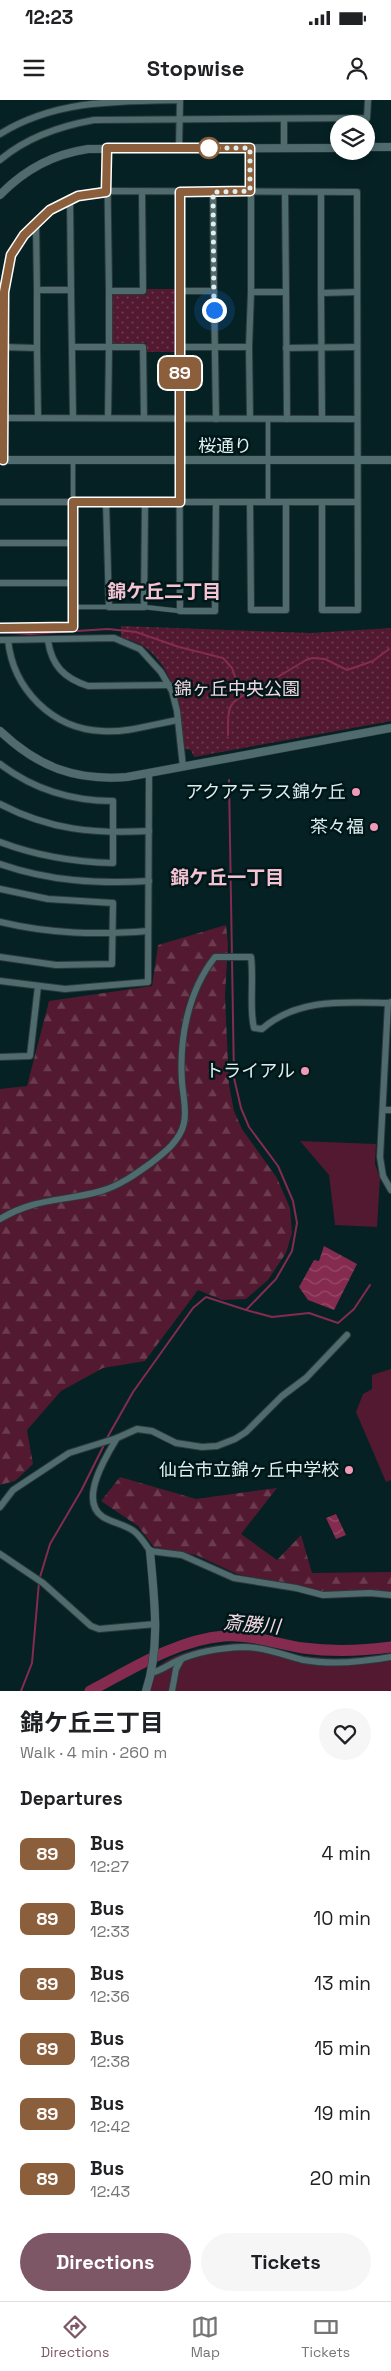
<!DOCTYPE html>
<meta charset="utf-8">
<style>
body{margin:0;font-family:"Space Grotesk","Noto Sans JP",sans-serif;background:#f6f6f6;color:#202124;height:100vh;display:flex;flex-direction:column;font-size:19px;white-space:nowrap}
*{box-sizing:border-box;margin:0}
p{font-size:16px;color:#757577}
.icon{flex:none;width:28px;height:28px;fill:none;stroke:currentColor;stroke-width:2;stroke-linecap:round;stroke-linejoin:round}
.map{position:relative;height:1591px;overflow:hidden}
.sheet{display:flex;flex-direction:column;background:#fff;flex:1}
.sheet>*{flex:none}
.badge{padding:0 10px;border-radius:8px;font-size:18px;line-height:32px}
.buttons{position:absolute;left:330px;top:15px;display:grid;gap:10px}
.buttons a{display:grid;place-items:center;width:45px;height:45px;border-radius:50%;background:#fff;box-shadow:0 2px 8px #0003;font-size:25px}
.you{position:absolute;width:25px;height:25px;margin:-12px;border:4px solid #fff;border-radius:50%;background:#1a73e8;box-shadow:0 0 0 8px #1a73e833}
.map>.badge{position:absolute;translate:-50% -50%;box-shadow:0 0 0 2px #fff}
h2{padding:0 20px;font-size:19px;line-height:45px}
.round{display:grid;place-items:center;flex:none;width:52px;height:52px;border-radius:26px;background:#f6f6f6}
.head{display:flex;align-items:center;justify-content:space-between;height:85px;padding:0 20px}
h1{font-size:24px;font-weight:700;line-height:38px}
.action{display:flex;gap:10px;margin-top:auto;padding:10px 20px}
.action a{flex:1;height:58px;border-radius:30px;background:#7e5766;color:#fff;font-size:20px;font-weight:700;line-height:58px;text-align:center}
.action a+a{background:#f6f6f6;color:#202124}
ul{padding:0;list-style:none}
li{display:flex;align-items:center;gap:15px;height:65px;padding:0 20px}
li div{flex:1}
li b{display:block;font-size:19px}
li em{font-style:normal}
li .badge{min-width:55px;font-weight:700;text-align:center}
.status{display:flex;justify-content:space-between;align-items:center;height:35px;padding:0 25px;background:#fff;direction:ltr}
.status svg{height:14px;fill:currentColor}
header{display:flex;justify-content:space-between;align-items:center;height:65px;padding:0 20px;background:#fff;font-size:22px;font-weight:700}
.dock{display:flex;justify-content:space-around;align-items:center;height:70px;border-top:1px solid #e0e0e0;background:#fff;font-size:14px;color:#757577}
.dock a{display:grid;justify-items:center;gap:2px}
.dock .active{color:#7e5766}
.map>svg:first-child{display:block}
.green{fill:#531930}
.forest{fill:url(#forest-firs)}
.park{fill:url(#park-dots)}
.water{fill:url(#water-waves)}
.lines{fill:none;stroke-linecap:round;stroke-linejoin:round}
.stream{stroke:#852b50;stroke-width:2}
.river{stroke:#852b50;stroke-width:11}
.pedestrian-casing{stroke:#2d383a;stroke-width:5.5}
.minor-casing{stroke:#2d383a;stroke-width:8}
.tertiary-casing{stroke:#2d383a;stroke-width:9}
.pedestrian{stroke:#4f6b6e;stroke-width:4.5}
.minor{stroke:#4f6b6e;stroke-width:6}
.tertiary{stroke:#4f6b6e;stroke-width:8}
.line-casing{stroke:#fff;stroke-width:11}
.line{stroke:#8b5e3c;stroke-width:8}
.walk{stroke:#dfeff0;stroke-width:5;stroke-dasharray:0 9}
.stop-dot{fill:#fff;stroke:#8b5e3c;stroke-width:2.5}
.poi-dot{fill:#f09ab6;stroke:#00171a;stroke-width:2}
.labels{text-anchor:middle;stroke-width:5;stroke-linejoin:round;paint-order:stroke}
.street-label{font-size:18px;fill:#dfeff0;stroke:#00171a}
.park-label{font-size:18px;fill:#f2d7df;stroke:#00171a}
.poi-label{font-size:18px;fill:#dfeff0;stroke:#00171a;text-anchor:end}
.neighbourhood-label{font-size:19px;font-weight:bold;fill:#f5c3d2;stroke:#00171a}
.water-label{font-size:19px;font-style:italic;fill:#f5dae2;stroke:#00171a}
</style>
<div class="status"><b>12:23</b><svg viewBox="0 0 49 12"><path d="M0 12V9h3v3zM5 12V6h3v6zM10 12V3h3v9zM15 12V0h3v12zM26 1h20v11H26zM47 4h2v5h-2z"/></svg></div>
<header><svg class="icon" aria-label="menu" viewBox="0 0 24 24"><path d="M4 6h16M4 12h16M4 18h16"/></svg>Stopwise<svg class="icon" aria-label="person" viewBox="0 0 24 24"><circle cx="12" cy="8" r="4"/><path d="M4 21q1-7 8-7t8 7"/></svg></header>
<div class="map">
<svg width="391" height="1591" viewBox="0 0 391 1591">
<defs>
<pattern id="forest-firs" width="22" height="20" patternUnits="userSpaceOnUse" patternTransform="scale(1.25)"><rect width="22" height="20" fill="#531930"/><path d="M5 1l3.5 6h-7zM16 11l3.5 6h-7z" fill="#6b3b4e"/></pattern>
<pattern id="park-dots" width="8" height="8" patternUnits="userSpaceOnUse" patternTransform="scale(1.25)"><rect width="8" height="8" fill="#531930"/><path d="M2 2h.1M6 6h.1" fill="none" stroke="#6b3b4e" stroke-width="1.8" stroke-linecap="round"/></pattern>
<pattern id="water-waves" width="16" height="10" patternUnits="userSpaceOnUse" patternTransform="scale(1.25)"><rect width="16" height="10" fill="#852b50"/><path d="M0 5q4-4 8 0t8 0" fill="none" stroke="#964a6a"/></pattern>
</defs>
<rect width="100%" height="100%" fill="#052123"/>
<g class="green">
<polygon points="300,1041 376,1044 375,1064 380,1078 377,1127 335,1125 329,1075"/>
<polygon points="391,1269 391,1380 386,1382 356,1312 363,1294 372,1289 372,1275"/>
<path d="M235,1543C257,1543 270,1550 291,1554C324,1560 358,1559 391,1553V1591H146C148,1585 149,1577 152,1573C169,1551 210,1546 235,1543Z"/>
</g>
<g class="forest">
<polygon points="226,825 228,844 225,896 229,985 234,1011 242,1029 277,1078 290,1108 292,1133 286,1153 268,1180 246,1199 222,1200 198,1190 145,1261 103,1268 61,1291 27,1330 33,1364 15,1381 0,1385 0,989 27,986 49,901 152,886 158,845"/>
<polygon points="120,1377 196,1399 277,1388 241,1434 277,1460 301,1435 312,1473 391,1472 391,1491 321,1491 237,1474 196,1455 154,1447 138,1426 101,1401"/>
</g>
<g class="park">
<polygon points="147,189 176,189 176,252 147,252 146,243 111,243 110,198 114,194 146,195"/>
<path d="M121,526L311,533L391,528V621L194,657L191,650L184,649C180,613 177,572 146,548C139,542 129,540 121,537Z"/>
</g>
<g class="water">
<polygon points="324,1146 357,1164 334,1210 308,1200 299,1187 314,1160 319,1161"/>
<polygon points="336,1414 346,1435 336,1439 326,1418"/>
</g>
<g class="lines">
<g class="stream">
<polyline points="0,532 30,534 108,529 136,532 179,547 223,558 232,568 242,596"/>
<polyline points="261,587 306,560 312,558 325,559 347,570 373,561 389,549"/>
<path d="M228,635C228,605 227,603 254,590"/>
<polyline points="246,1210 272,1217 309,1213 338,1223 354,1209 370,1185"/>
<polyline points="107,1338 133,1292 193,1208 206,1197 246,1210 276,1179 292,1151 297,1123 293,1101 278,1066 249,1027 241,1008 234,978 229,680"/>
<polyline points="40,1477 50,1444 81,1391 104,1345"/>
<polyline points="21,1591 32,1563 39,1482"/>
</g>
<path class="river" d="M90,1591C132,1569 176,1540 224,1536C250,1534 277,1544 303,1548C333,1552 362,1551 391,1547"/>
<g class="pedestrian-casing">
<g id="pedestrian">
<polyline points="268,357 268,319"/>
<polyline points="73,364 73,402"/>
<polyline points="268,365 268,402"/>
<polyline points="74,507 109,507"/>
<polyline points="144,507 180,511"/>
</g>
</g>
<g class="minor-casing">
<g id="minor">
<path d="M0,34C55,0 116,1 180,0L179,48"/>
<polyline points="107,48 109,191 143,191 142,92"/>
<polyline points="251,48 251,192 286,192 285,92"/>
<polyline points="284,48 284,19"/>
<path d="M0,60C27,37 60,26 94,20L367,18L368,0"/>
<polyline points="180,92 180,191 214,191 213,92"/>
<polyline points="321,92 321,193 357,192"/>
<polyline points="36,122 37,190 71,190 70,98"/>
<polyline points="71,190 73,318"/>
<polyline points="109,191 109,247 143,247 144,318"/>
<polyline points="214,191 216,319"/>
<path d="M0,192H4C6,179 7,167 12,154C28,117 67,94 106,91L357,92L358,510H322V402"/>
<polyline points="286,192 287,319"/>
<polyline points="321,193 322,318"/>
<polyline points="2,247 4,192"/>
<polyline points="72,247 109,247 108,318"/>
<polyline points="179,247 180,191"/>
<polyline points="249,247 251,192"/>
<polyline points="37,248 37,190"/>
<polyline points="286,248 357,247"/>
<polyline points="3,318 357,319"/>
<polyline points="3,360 2,247 37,248 38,318"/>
<polyline points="0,402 357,402"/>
<polyline points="106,402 109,507 144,507 145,402"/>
<polyline points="216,402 215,511 180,511 179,247 249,247 250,318"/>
<polyline points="250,402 251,510 286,510 286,402"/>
<polyline points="0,443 74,443"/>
<polyline points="0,483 74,483"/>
<polyline points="0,528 73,527 73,402"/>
<polyline points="0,540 114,538 140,549 161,572 172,591 177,611 183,667"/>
<path d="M8,540C13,589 52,629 102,631C127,633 154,624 178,620"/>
<path d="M48,541C52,566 64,578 88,586L169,585"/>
<path d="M0,664C33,689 71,701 113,701V763C73,762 37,756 0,742"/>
<path d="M0,704C50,730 94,734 149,731"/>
<path d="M0,764C49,781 97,784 149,781"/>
<polyline points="0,789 48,799 113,803 112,864 56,865 0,857"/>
<path d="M0,822C50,834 97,835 148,831"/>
<polyline points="0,881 65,889 148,882 149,673"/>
<polyline points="391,902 388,903 380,1057 383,1076 391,1090"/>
<polyline points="0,957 30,956 38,886"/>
<polyline points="383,1010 391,1010"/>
<path d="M0,1119C37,1097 63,1102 101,1091C119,1086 136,1074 151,1063C164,1053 180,1041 184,1023C187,1009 183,996 182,982C179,939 188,891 215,857H251C254,879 249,909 254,928L262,929C297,898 344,902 388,903"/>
<path d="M117,1338C106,1356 78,1401 103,1417C113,1423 127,1425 135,1432C141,1437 146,1445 150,1451L182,1455L234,1478L296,1488L323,1495L370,1493L391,1495"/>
<polyline points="0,1407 13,1390 69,1353 117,1338 137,1329 152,1331 176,1343 202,1347 217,1346 235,1339 246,1332 282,1296 306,1278 347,1235"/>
<polyline points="0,1454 43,1483 91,1526 99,1529 156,1524"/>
<path d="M152,1573C162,1570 170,1564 179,1560C199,1551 221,1548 243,1547C264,1547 283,1555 303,1560C332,1565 363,1562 391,1557"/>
<polyline points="172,1591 176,1569 181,1560"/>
</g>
</g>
<g class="tertiary-casing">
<g id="tertiary">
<polyline points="366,47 391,47"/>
<path d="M0,95C24,70 54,54 88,49L339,48"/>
<polyline points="0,360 391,360"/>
<path d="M0,631C38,667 75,681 127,677L391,628"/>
<path d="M146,1591C161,1545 154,1498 150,1451"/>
</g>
</g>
<use href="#pedestrian" class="pedestrian"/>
<use href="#minor" class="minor"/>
<use href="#tertiary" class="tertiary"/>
</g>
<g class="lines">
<g class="line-casing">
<polyline id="line" points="0,528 73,527 73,402 180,402 180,92 250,91 250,48 107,48 106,92 78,96 50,110 24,135 11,155 4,192 3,360"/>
</g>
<use href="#line" class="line"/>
<polyline class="walk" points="209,48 250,48 250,91 213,92 214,210"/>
</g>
<circle class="stop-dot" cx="209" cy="48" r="10"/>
<g class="poi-dot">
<circle cx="356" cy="692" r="5"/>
<circle cx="374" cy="727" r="5"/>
<circle cx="305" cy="971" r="5"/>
<circle cx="349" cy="1370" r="5"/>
</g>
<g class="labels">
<g class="street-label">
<text x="225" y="352">桜通り</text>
</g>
<g class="park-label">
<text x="237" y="595">錦ヶ丘中央公園</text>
</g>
<g class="poi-label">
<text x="346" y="698">アクアテラス錦ケ丘</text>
<text x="364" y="733">茶々福</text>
<text x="295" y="977">トライアル</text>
<text x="339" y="1376">仙台市立錦ヶ丘中学校</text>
</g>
<g class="neighbourhood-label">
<text x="164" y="498">錦ケ丘二丁目</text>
<text x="227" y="784">錦ケ丘一丁目</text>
</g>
<g class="water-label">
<text transform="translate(252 1524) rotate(5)" y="7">斎勝川</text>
</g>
</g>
</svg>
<div class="buttons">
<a><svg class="icon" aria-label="layers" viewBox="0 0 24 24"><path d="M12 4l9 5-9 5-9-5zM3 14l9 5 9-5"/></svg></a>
</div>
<div class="you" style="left:214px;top:210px"></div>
<b class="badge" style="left:180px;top:273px;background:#8b5e3c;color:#fff">89</b>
</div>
<section class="sheet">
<div class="head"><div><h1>錦ケ丘三丁目</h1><p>Walk · 4 min · 260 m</p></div><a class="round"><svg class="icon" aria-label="heart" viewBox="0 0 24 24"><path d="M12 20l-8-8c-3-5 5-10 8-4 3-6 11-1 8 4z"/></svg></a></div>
<h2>Departures</h2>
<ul>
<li><span class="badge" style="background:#8b5e3c;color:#fff">89</span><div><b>Bus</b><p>12:27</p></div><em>4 min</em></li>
<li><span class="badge" style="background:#8b5e3c;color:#fff">89</span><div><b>Bus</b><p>12:33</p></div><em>10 min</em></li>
<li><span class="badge" style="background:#8b5e3c;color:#fff">89</span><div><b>Bus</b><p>12:36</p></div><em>13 min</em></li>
<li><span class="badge" style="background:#8b5e3c;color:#fff">89</span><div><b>Bus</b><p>12:38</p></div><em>15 min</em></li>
<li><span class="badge" style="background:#8b5e3c;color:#fff">89</span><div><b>Bus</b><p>12:42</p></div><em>19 min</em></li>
<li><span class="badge" style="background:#8b5e3c;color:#fff">89</span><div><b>Bus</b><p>12:43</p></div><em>20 min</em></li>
</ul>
<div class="action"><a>Directions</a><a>Tickets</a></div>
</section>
<nav class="dock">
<a class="active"><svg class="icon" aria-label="directions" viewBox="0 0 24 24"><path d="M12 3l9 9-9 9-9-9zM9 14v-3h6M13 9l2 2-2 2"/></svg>Directions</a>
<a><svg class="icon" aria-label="map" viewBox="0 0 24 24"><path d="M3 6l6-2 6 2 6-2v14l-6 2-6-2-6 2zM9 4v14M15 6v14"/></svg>Map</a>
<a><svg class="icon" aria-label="tickets" viewBox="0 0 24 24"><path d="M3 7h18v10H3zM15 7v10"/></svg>Tickets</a>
</nav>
